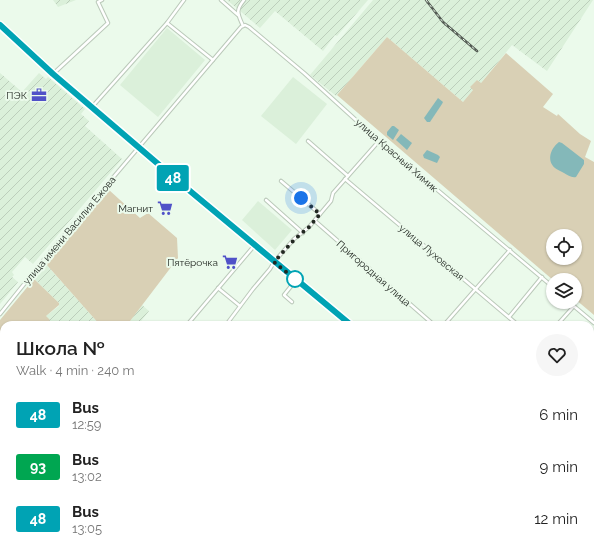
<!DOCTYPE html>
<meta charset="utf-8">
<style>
body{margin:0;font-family:Raleway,sans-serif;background:#f6f6f6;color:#222;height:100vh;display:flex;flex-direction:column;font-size:15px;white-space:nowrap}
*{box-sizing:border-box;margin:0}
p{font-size:13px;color:#767676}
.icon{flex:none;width:22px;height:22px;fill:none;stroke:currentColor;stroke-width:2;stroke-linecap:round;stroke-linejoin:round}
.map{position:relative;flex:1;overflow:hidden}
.details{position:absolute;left:0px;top:321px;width:594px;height:232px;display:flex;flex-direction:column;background:#fff;border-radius:12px 12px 0 0;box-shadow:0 1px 3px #0004}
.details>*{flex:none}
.badge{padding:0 8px;border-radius:3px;font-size:14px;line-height:26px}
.tools{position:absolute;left:546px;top:229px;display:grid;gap:8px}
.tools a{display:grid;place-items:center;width:36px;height:36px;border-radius:50%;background:#fff;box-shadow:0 1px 3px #0004;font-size:20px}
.you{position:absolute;width:20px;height:20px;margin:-10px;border:3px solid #fff;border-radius:50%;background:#1a73e8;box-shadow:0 0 0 6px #1a73e833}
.map>.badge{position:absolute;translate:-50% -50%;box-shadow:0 0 0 2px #fff}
.round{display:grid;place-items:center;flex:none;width:42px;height:42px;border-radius:21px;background:#f6f6f6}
.overview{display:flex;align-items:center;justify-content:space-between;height:68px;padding:0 16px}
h1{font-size:19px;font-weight:600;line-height:30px}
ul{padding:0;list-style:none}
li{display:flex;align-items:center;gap:12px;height:52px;padding:0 16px}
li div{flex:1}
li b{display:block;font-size:15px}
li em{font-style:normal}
li .badge{min-width:44px;font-weight:700;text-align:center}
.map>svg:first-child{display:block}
.built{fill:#dbf0da}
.industrial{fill:url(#industrial-furrows)}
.garden{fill:#d9d0b5;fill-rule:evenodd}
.water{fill:#84b8b9}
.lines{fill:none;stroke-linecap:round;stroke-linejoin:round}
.stream{stroke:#84b8b9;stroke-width:1}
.minor-casing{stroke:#bbc9ba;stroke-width:4.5}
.secondary-casing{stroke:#bbc9ba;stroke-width:5.5}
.minor{stroke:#fff;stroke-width:2.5}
.secondary{stroke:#fff;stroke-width:3.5}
.rail-casing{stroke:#535b53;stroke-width:2.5}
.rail{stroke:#ebfaeb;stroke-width:1;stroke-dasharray:3;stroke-linecap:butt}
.line-casing{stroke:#fff;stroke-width:9}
.line{stroke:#00a3b4;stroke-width:6}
.walk{stroke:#222822;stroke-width:4;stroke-dasharray:0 7.2}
.stop-dot{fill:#fff;stroke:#00a3b4;stroke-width:2}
.labels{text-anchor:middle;stroke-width:4;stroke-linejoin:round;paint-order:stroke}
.poi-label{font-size:10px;fill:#222822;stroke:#ebfaeb;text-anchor:end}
.street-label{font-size:10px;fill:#222822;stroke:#ebfaeb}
</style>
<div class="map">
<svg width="594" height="553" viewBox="0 0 594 553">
<defs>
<pattern id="industrial-furrows" width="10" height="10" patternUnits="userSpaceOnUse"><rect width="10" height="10" fill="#dbf0da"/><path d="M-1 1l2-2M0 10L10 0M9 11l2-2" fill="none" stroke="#bccebb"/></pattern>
</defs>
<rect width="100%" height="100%" fill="#ebfaeb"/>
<g class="built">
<polygon points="167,28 205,60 158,117 120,85"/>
<polygon points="293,77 327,104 296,144 261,116"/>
<polygon points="258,201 292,230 275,250 242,220"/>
</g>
<g class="industrial">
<polygon points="53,0 76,0 58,7"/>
<polygon points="227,0 368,0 337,36 335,35 323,51 275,11 260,28"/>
<polygon points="373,0 593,0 547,71 512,45 480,84 477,80 473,90 463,102 387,37 336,96 310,75"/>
<polygon points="0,73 22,92 39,73 46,79 48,77 85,109 81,114 89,121 85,126 122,159 33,264 25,257 12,272 14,275 12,277 18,282 0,304"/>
<polygon points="44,262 100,325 49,325 47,323 46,316 59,306 59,303 32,277"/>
<polygon points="142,305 149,311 138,325 127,325"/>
</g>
<g class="garden">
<path d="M387,37L463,102L473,90L470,87L477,80L481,83L506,53L553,94L543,107L557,116L558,114L580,134L591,141L585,157L594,162V315L575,299V280H553L337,95ZM553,236H575V258H553Z"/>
<polygon points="109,190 140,218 148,213 177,238 178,258 127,325 100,325 46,264"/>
<polygon points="34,279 59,303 59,305 46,316 50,320 47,323 49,325 4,325 4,400 0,402 0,320"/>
</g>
<g class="water">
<polygon points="438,98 443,102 442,104 430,122 427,122 424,118"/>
<polygon points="392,126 394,126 399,130 393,140 387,135 387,132"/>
<polygon points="401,134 412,143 407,150 396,140"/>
<path d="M559,142L562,143L584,160V164L576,177C571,178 568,175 564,173C561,171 557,170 555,168C546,160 551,148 559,142Z"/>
<polygon points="427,150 438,155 440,157 437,163 424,158 423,155"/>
</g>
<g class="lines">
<g class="stream">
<polyline points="0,449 4,454"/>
<polyline points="58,549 60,553"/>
</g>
<g class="minor-casing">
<g id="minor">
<polyline points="221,0 238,15"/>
<polyline points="167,23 213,60"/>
<path d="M243,26C238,14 235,11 244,0"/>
<polyline points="53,74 108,23 98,2 102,0"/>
<polyline points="92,107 167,23 184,0"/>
<polyline points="308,141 348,176"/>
<polyline points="345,179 518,325"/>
<polyline points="281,181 320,214"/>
<polyline points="266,200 303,233"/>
<polyline points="315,221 434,325"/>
<polyline points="218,288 240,306"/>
<polyline points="292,302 284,295 296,280"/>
<polyline points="569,302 594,323"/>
<polyline points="0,314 54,247 241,27 245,25 249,27 304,73 379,141 553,287"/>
<polyline points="509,317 542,277"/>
<polyline points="187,325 254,246"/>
<polyline points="226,325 253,289 270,269 274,262 294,239 309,227 331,201 333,193 379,141"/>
<polyline points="444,325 510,250"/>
<polyline points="557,325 574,306"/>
<polyline points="590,345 594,340"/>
<polyline points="590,387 594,391"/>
<polyline points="590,406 594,401"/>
<polyline points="590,456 594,460"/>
<polyline points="140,549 144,553"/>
<polyline points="191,549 195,553"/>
<polyline points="268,549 273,553"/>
<polyline points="350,549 354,553"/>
<polyline points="435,549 439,553"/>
<polyline points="111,553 112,549"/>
<polyline points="197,553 200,549"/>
<polyline points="365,553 368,549"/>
<polyline points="462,553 465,549"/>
</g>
</g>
<g class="secondary-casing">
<g id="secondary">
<polyline points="0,25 53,74 179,183 351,325"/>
<polyline points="590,519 594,521"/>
</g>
</g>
<use href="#minor" class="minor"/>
<use href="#secondary" class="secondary"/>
<g class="rail-casing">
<polyline id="rail" points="426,0 443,22 477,51"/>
</g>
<use href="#rail" class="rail"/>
</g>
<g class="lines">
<g class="line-casing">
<polyline id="line" points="0,25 53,74 178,181 351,325"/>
</g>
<use href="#line" class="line"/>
<polyline class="walk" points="295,279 296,280 274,262 294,240 309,227 320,214 301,198"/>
</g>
<defs>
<g id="office-bare" transform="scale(1.2)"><path d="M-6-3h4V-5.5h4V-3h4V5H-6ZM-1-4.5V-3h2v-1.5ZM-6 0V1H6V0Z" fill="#5051c8" stroke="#ebfaeb" stroke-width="2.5" paint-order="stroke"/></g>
<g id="supermarket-bare" transform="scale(1.2)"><path d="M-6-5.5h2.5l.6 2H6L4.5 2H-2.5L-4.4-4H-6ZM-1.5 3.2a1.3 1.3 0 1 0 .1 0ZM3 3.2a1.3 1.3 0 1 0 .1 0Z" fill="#5051c8" stroke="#ebfaeb" stroke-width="2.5" paint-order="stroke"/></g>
</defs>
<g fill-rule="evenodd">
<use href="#office-bare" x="39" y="95"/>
<use href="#supermarket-bare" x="165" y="208"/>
<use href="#supermarket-bare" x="230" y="262"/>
</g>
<circle class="stop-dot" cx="295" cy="279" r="8"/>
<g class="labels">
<g class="poi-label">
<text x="27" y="99">ПЭК</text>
<text x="153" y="212">Магнит</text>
<text x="218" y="266">Пятёрочка</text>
</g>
<g class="street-label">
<text transform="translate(397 155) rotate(41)" y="4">улица Красный Химик</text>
<text transform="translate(69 230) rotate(-50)" y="4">улица имени Василия Ежова</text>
<text transform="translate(432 252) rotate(40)" y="4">улица Луховская</text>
<text transform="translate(374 273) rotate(41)" y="4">Пригородная улица</text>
</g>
</g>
</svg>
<div class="tools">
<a><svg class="icon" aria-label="locate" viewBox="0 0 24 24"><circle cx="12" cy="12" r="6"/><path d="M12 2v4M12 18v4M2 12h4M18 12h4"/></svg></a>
<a><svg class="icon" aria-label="layers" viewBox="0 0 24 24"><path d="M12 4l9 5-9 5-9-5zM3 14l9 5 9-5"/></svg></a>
</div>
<div class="you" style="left:301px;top:198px"></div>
<b class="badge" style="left:173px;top:178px;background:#00a3b4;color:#fff">48</b>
<section class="details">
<div class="overview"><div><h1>Школа №</h1><p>Walk · 4 min · 240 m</p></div><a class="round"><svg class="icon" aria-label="heart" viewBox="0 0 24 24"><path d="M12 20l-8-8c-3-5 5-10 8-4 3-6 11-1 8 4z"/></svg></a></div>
<ul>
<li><span class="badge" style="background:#00a3b4;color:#fff">48</span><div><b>Bus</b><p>12:59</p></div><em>6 min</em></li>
<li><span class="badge" style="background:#00a651;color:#fff">93</span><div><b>Bus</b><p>13:02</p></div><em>9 min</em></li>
<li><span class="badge" style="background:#00a3b4;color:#fff">48</span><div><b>Bus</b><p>13:05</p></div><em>12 min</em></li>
</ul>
</section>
</div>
